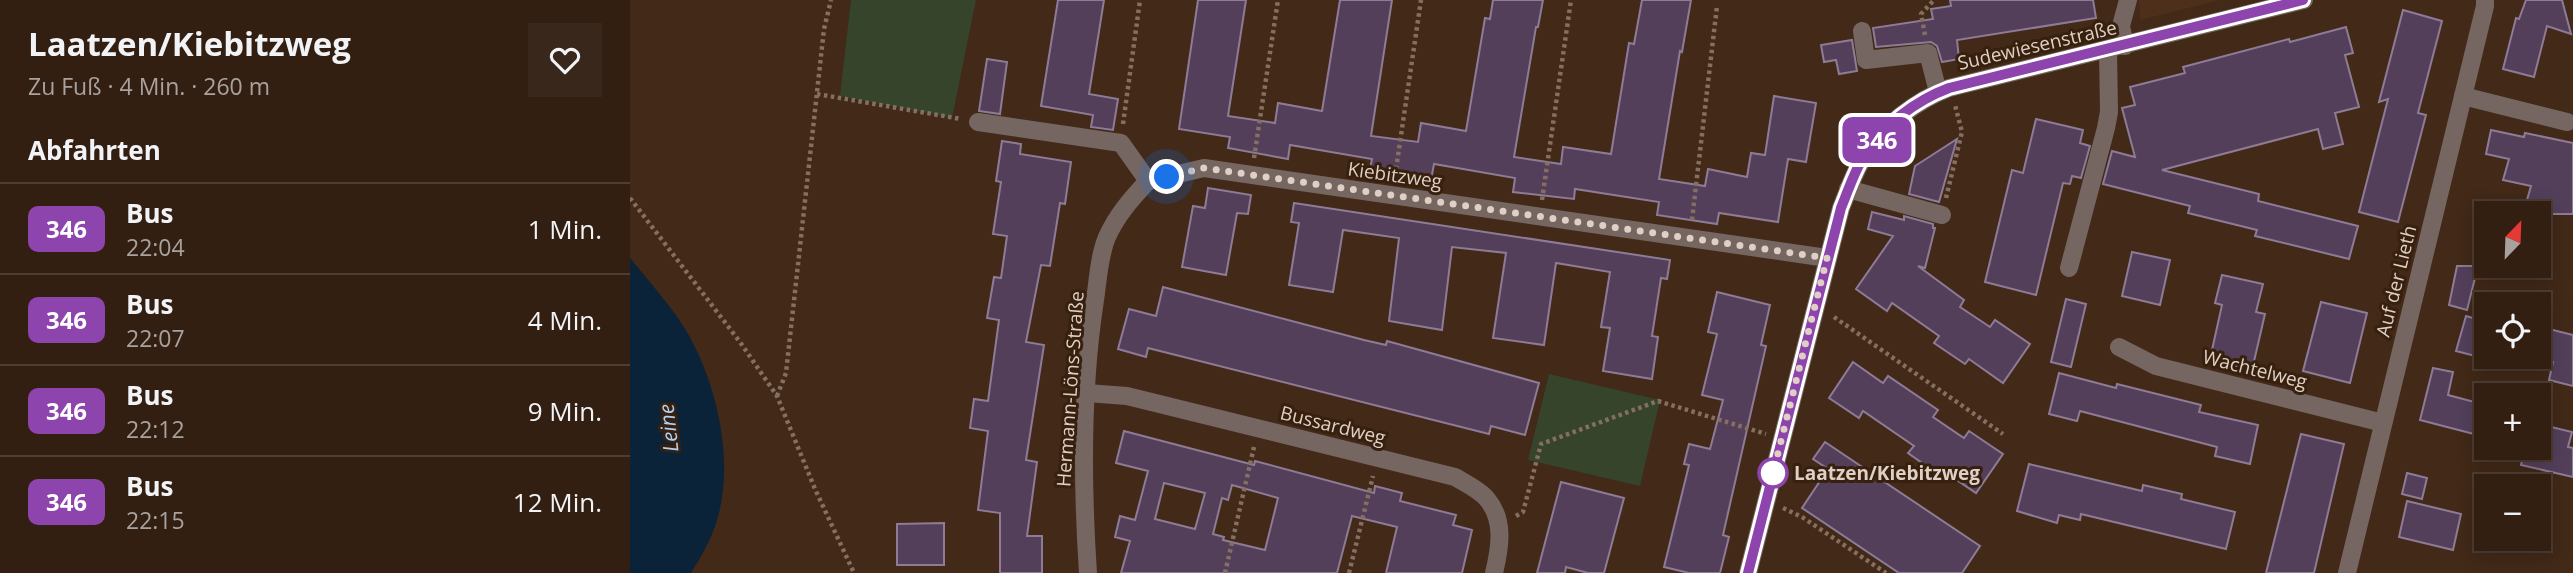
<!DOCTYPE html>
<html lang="de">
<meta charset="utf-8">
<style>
body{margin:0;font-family:"Open Sans",sans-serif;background:#3a271b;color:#f1f3f6;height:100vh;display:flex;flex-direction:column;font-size:26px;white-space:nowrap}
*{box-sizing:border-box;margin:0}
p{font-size:23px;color:#a8a29f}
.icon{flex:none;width:38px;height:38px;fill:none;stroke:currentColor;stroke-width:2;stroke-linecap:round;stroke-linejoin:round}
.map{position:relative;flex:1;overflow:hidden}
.sheet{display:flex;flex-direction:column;background:#321f12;width:630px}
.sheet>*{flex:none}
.badge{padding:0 14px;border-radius:10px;font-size:24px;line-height:46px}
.needle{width:46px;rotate:23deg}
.tools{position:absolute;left:1844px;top:201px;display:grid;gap:14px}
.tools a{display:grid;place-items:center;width:77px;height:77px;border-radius:0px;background:#321f12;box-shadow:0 4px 18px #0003,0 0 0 2px #4d3d32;font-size:35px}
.you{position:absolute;width:35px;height:35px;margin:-18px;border:5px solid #fff;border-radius:50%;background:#1a73e8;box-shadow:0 0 0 10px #1a73e833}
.map>.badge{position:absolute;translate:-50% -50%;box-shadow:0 0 0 4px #fff}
h2{padding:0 28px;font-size:26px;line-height:63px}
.round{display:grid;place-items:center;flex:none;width:74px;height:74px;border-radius:0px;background:#3a271b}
.head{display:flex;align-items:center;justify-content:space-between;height:119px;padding:0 28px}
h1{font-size:33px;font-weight:700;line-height:52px}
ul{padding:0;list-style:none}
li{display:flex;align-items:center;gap:21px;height:91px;padding:0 28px;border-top:2px solid #4d3d32}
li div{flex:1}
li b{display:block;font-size:26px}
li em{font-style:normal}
li .badge{min-width:77px;font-weight:700;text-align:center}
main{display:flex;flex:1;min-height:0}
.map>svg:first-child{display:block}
.built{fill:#4e301a}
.green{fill:#35442b}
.water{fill:#0a2338}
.building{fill:#533f5a;stroke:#8e7b96;stroke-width:2;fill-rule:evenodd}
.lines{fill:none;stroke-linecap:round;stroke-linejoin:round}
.path{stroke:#846f61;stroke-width:4.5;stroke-dasharray:3.5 3.5;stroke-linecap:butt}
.minor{stroke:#756662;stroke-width:18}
.line-casing{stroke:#fff;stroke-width:16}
.line{stroke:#8e44ad;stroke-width:10}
.walk{stroke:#dfcfc4;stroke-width:7;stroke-dasharray:0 12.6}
.stop-dot{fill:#fff;stroke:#8e44ad;stroke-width:3.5}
.labels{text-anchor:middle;stroke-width:6;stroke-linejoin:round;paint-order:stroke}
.street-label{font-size:19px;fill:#dfcfc4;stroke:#37200e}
.stop-label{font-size:19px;font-weight:bold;fill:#dfcfc4;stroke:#37200e;text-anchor:start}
.water-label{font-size:21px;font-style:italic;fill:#add2f7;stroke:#37200e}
</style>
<main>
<section class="sheet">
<div class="head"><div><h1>Laatzen/Kiebitzweg</h1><p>Zu Fuß · 4 Min. · 260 m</p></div><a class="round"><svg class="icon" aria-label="heart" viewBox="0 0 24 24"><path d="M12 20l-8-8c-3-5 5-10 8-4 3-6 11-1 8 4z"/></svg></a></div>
<h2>Abfahrten</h2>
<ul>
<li><span class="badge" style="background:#8e44ad;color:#fff">346</span><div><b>Bus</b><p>22:04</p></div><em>1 Min.</em></li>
<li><span class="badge" style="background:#8e44ad;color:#fff">346</span><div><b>Bus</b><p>22:07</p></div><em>4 Min.</em></li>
<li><span class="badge" style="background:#8e44ad;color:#fff">346</span><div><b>Bus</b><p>22:12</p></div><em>9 Min.</em></li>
<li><span class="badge" style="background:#8e44ad;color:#fff">346</span><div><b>Bus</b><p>22:15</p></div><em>12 Min.</em></li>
</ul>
</section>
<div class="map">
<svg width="1943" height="573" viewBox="0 0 1943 573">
<rect width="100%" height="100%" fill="#422918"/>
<polygon class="built" points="1509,0 1590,0 1510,20"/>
<g class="green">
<polygon points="221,0 346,0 322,118 210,96"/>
<polygon points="919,374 1030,400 1010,486 898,460"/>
</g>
<path class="water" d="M0,258C17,279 35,299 50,321C85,373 106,459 87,520C82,538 71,557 61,573H0Z"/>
<g class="building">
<polygon points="428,0 474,0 459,94 488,99 483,130 461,127 463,115 411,106"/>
<polygon points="568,0 616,0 598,116 645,123 648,103 692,111 710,0 762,0 741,136 788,142 791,123 836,131 855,18 860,19 863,0 913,0 908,27 906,27 884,157 931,164 933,147 981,154 999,43 1004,44 1012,0 1061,0 1052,52 1050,51 1029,179 1075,186 1078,169 1117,177 1121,153 1135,155 1144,96 1186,103 1176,162 1158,159 1148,222 1089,213 1087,224 1027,215 1029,202 945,189 944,199 883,192 885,178 804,164 801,180 740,169 742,159 660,145 658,159 598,148 600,137 549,129"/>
<polygon points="1320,0 1463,0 1466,18 1327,40 1329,59 1312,62 1307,46 1301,42 1246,47 1243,28 1303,19 1301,9 1321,6"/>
<polygon points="1896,0 1932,0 1941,34 1917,26 1904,77 1873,69 1886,18 1889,19"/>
<polygon points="1773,10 1812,21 1788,113 1796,115 1768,222 1729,212 1758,99 1749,102"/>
<polygon points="1716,27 1723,53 1715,55 1729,107 1705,113 1713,144 1693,149 1688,129 1532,170 1629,194 1628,201 1728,226 1719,259 1625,236 1627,230 1558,213 1560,206 1473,184 1482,151 1505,157 1492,108 1505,105 1500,87 1555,73 1553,67 1659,39 1660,42"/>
<polygon points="1222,40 1227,71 1209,74 1206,60 1194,62 1191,45"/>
<polygon points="357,59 377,62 370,114 349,111"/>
<polygon points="1406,119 1453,130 1450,143 1460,146 1451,178 1442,176 1440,184 1433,183 1406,295 1355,282 1382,170 1393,173"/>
<polygon points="1861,130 1894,137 1895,133 1943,143 1943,214 1893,214 1901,186 1873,180 1879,159 1856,154"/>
<polygon points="1327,139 1309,202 1279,194 1285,166"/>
<polygon points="372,141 391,144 390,154 441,162 435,204 430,203 420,266 411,265 396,342 414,345 396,460 407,462 397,536 412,536 412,573 370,573 370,513 348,510 358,431 340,428 344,399 358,401 369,320 357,318 364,277 371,278 377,236 363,234 371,182 366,181"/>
<polygon points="578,188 621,195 618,214 607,213 596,275 552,267 563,206 575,208"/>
<polygon points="664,203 1040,260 1037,279 1031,278 1022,336 1028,337 1022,379 973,371 980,328 971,327 980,272 926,263 914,345 863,338 876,253 822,247 812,330 759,321 769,238 713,230 703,292 659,285 669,223 661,222"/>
<polygon points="1242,212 1274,220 1274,216 1303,224 1303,228 1305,228 1295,268 1288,266 1334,300 1330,307 1360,327 1365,320 1400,344 1373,383 1339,359 1335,364 1304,343 1309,336 1262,303 1257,311 1226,289 1263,236 1238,229"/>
<polygon points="1502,252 1540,260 1530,305 1492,296"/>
<polygon points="1827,266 1848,266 1837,310 1819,305"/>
<polygon points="1592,275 1633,284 1626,312 1635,314 1622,370 1580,359 1592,305 1585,303"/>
<polygon points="533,287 734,340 756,345 757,341 909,383 895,435 861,426 859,434 518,348 516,357 488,349 499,309 526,316"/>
<polygon points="1087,292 1140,305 1131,345 1136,346 1093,535 1099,537 1090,573 1059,573 1034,567 1059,465 1054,464 1059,444 1080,449 1093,400 1072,395 1087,334 1078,332"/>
<polygon points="1436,299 1456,304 1441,367 1421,362"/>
<polygon points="1691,302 1737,313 1720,383 1673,371"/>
<polygon points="1836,316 1857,322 1857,359 1826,351"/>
<polygon points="1915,328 1943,335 1943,386 1919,380 1923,362 1908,359"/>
<polygon points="1223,362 1253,383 1258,376 1308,410 1303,417 1334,438 1339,431 1373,454 1346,493 1312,470 1309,475 1278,453 1284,446 1233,411 1229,418 1199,398"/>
<polygon points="1803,368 1823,372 1818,395 1852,404 1844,434 1790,420"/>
<polygon points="1429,373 1486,388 1487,384 1571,405 1569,412 1628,425 1620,464 1585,456 1587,447 1450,411 1447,421 1419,414"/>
<polygon points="1909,424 1942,432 1938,447 1943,448 1943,477 1891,465 1895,448 1909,448"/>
<path d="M494,431L624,465L625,461L744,493L745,486L772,493L770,501L826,515L823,525L842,530L832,573H756L767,527L722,516L707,573H491L500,541L485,537L490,516L505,520L518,471L486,463ZM534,483L575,493L565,529L525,519ZM602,485L648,498L635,550L593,540L594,537L583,534L592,498L598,500Z"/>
<polygon points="1671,434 1714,444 1684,573 1636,573"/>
<polygon points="1195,442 1350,546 1332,573 1269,573 1172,508 1198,469 1183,459"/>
<polygon points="1399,464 1512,491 1513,485 1552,494 1551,499 1605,512 1596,549 1451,514 1450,520 1429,515 1427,523 1387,511"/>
<polygon points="1777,473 1797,478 1792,499 1772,494"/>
<polygon points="931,482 994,498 974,573 958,573 936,567 935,573 907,573"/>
<polygon points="1777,501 1831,514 1823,550 1769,537"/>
<polygon points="314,523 314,565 267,565 267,524"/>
</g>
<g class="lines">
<g class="path">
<polyline points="1295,35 1291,14 1304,0"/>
<polyline points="187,94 331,119"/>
<polyline points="493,124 510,0"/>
<polyline points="624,158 648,0"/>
<polyline points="765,176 791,0"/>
<polyline points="0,198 110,342 147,396 185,489 224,573"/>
<polyline points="1316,198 1332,132 1325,105"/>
<polyline points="912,200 941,0"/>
<polyline points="1062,220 1087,6"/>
<polyline points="1204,317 1373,434"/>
<polyline points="147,396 156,373 194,29 201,0"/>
<polyline points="1153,508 1172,517 1256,573"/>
<polyline points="886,516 893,512 911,444 1028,401 1136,434"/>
<polyline points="595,573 624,447"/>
<polyline points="719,573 743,476"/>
</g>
<g class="minor">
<polyline points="1232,31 1236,60 1298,53 1308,92"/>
<polyline points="1495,46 1491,26 1498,0"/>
<polyline points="1833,96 1937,122"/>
<polyline points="348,122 491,143 518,181"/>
<polyline points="518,181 574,168 1197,258"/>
<polyline points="1218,189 1312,215"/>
<polyline points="1439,268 1476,128 1479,112 1478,50"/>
<polyline points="1489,347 1526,366 1753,423"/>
<path d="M457,393L497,396L825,477C835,483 850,490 857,499C875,520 870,548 864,573"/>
<path d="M458,573C452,483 451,390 465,300C468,280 469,256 477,237C487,215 501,199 518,181"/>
<path d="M1118,573L1211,208C1218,191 1224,172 1234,157C1252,126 1287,100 1319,88L1674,0"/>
<polyline points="1717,573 1855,6 1855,0"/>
</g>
</g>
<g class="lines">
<g class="line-casing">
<path id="line" d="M1118,573L1211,208C1218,191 1224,172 1234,156C1251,126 1287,100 1319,88L1673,0"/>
</g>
<use href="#line" class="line"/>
<polyline class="walk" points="537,177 574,168 1197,258 1143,473"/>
</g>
<circle class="stop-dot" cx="1143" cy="473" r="14"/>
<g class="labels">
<g class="street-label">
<text transform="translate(1407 45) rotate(-13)" y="7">Sudewiesenstraße</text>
<text transform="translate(765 175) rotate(8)" y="7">Kiebitzweg</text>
<text transform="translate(1766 281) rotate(-76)" y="7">Auf der Lieth</text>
<text transform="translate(1625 369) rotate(14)" y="7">Wachtelweg</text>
<text transform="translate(440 389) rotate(-86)" y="7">Hermann-Löns-Straße</text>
<text transform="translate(703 425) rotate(14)" y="7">Bussardweg</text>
</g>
<g class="stop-label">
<text x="1164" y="480">Laatzen/Kiebitzweg</text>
</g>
<g class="water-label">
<text transform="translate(39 428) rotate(-96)" y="7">Leine</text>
</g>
</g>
</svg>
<div class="tools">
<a><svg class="needle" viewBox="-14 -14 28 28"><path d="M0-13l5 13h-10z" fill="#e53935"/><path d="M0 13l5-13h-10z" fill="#a8a29f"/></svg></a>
<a><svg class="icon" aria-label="locate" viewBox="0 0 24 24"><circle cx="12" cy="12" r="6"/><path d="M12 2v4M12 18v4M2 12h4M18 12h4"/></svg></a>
<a>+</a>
<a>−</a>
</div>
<div class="you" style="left:537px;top:177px"></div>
<b class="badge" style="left:1247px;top:140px;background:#8e44ad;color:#fff">346</b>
</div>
</main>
